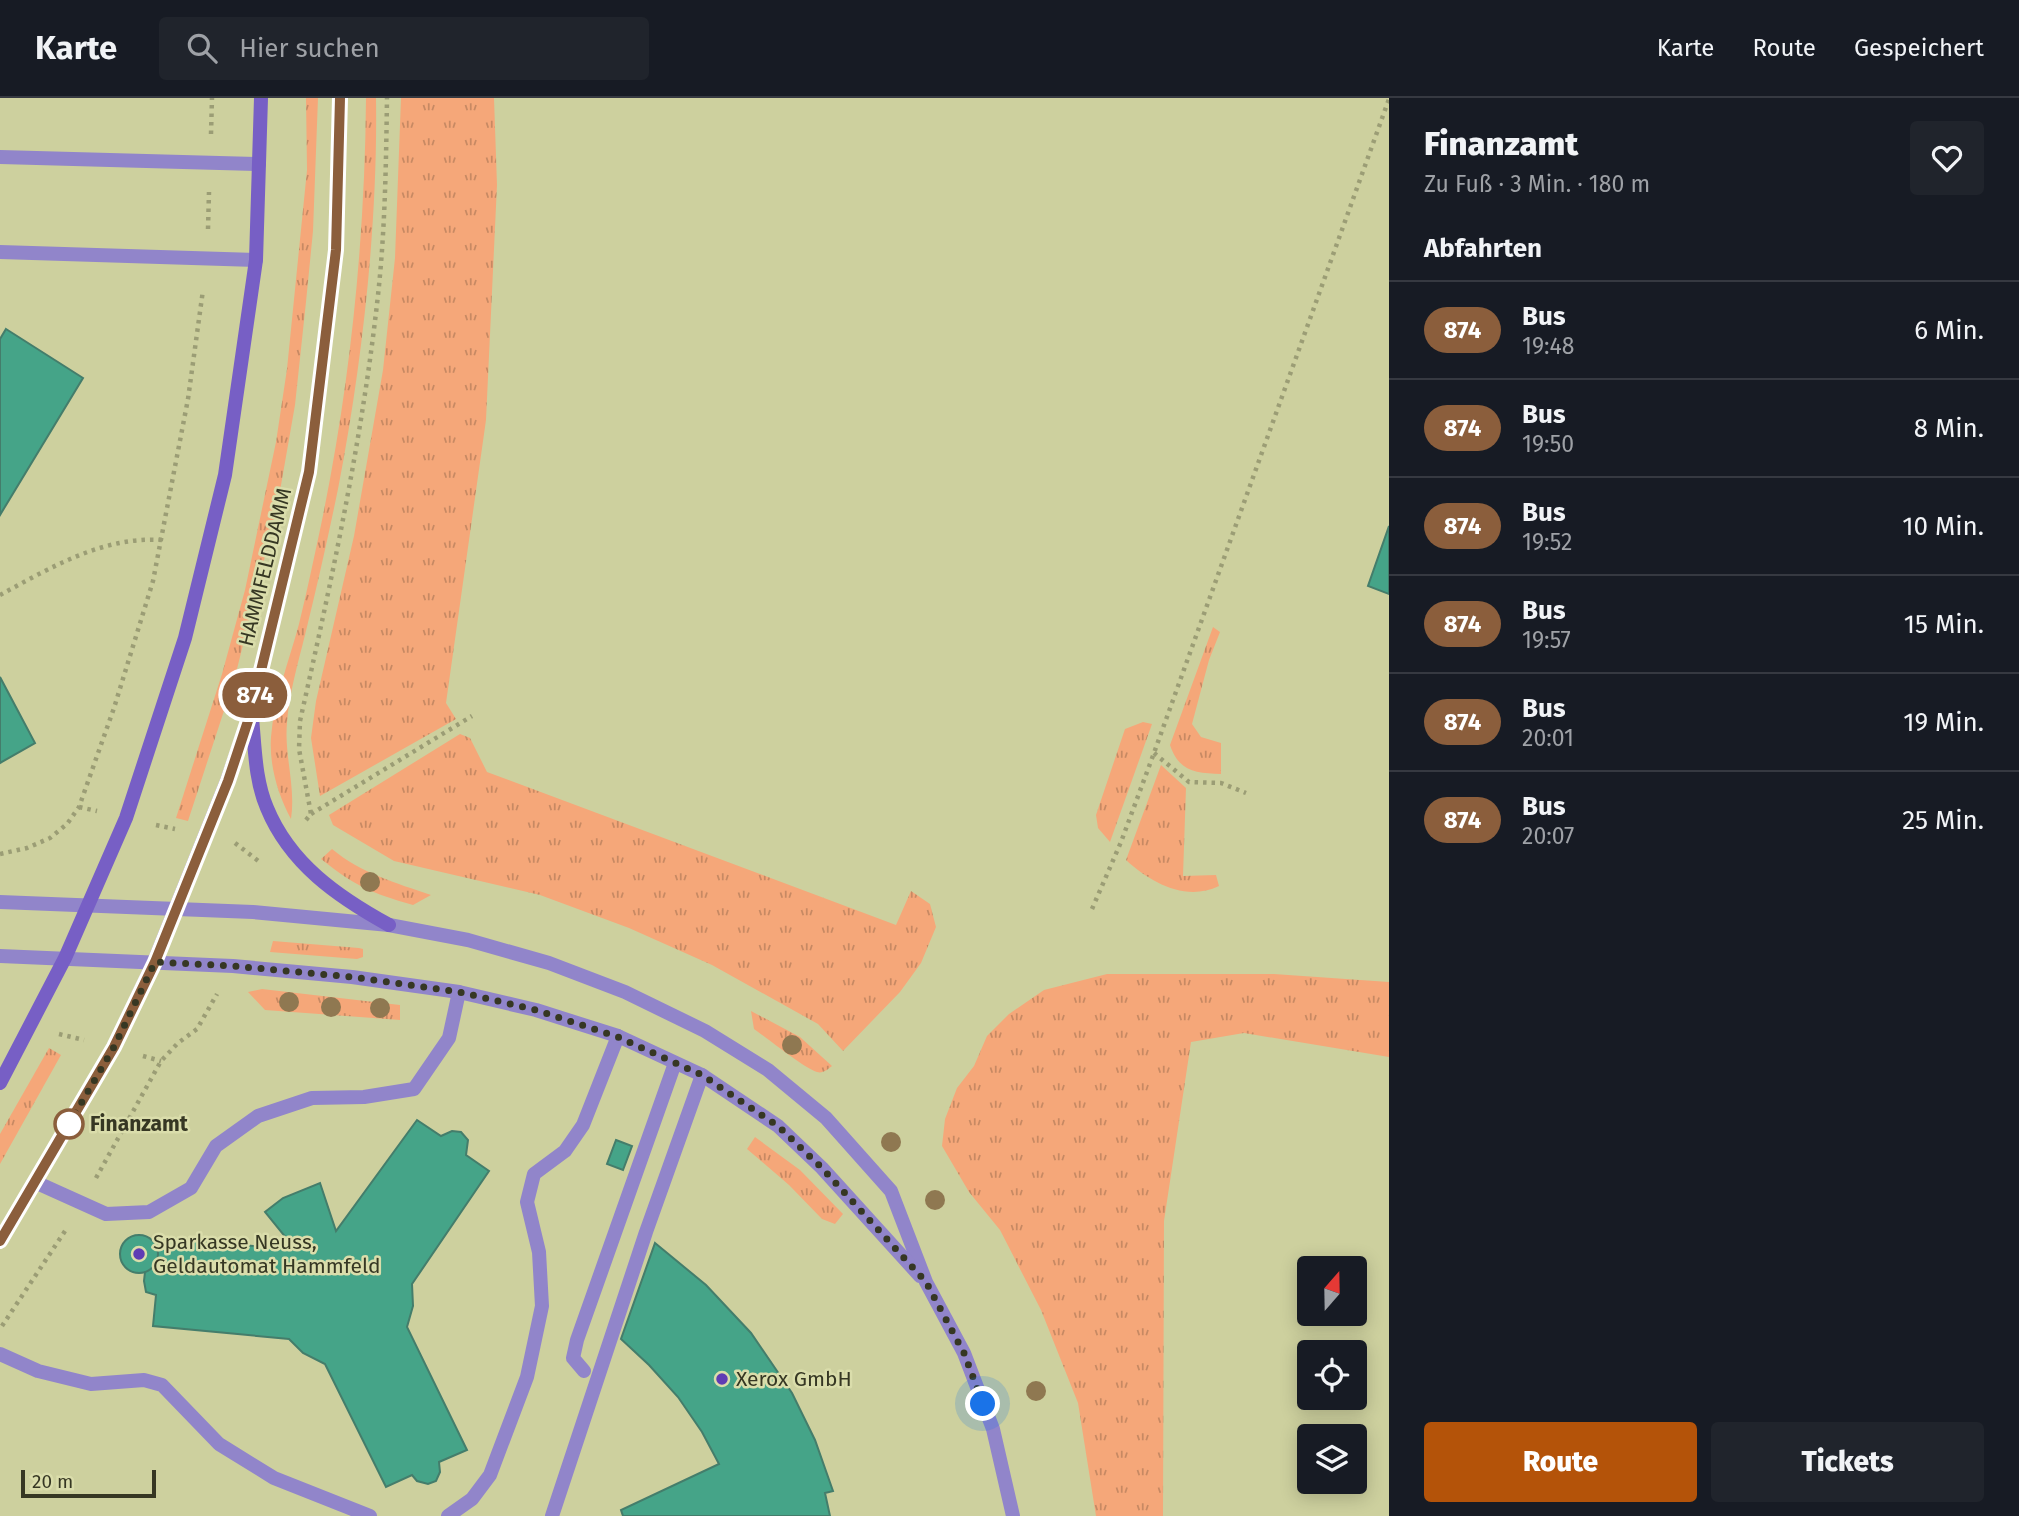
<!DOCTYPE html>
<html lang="de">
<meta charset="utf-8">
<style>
body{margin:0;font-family:"Fira Sans",sans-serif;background:#20242c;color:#f1f3f6;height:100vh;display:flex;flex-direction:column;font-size:26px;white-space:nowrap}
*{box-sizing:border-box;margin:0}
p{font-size:23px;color:#9ea1a6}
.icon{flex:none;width:38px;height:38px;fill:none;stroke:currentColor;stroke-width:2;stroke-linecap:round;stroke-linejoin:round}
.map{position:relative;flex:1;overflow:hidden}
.side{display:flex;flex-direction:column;background:#171b24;width:630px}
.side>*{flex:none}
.badge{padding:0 14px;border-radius:23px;font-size:24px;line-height:46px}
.needle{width:46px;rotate:20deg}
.tools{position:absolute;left:1297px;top:1158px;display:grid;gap:14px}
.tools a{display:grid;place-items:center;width:70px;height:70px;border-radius:7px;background:#171b24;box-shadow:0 4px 18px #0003;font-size:35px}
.scale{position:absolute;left:21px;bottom:18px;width:135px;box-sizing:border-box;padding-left:7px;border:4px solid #363723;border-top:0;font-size:19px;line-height:24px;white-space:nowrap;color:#363723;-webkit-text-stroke:5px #daddab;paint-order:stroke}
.you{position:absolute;width:35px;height:35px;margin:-18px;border:5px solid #fff;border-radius:50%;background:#1a73e8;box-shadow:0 0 0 10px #1a73e833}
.map>.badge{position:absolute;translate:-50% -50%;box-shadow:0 0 0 4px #fff}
h2{padding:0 35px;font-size:26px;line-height:63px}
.round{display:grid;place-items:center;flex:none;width:74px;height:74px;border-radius:7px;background:#20242c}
.summary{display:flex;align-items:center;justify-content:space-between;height:119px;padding:0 35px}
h1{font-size:33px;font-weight:800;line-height:52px}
.action{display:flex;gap:14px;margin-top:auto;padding:14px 35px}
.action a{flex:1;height:80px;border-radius:7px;background:#b45309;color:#fff;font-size:28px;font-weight:800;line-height:80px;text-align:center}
.action a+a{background:#20242c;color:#f1f3f6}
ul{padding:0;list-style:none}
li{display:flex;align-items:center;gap:21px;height:98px;padding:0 35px;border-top:2px solid #363941}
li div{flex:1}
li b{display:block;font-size:26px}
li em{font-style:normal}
li .badge{min-width:77px;font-weight:700;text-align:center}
header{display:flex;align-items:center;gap:42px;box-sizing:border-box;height:98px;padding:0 35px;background:#171b24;border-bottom:2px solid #363941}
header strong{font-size:33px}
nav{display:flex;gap:38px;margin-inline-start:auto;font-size:24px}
.search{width:490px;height:63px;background:#20242c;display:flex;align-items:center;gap:18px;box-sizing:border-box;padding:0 24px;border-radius:7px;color:#9ea1a6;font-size:26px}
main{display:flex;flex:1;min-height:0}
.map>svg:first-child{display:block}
.grass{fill:url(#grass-tufts)}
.building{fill:#45a488;stroke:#447d6b;stroke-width:2}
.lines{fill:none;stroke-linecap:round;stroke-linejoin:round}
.path{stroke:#9b9d75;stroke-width:4.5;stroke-dasharray:3.5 5;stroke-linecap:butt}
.lane{stroke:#9185ca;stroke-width:14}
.street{stroke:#9185ca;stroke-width:14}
.secondary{stroke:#775fc5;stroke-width:14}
.tree{fill:#8f7851}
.line-casing{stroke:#fff;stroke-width:16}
.line{stroke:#8b5e3c;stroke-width:10}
.walk{stroke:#363723;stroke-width:7;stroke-dasharray:0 12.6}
.stop-dot{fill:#fff;stroke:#8b5e3c;stroke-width:3.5}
.poi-dot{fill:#5f3cb4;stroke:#daddab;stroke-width:2.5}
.labels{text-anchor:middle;stroke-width:5;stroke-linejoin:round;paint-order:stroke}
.street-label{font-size:21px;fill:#363723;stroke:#daddab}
.stop-label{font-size:21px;font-weight:bold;fill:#363723;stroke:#daddab;text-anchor:start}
.poi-label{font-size:21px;fill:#363723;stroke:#daddab;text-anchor:start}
</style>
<header>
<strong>Karte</strong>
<div class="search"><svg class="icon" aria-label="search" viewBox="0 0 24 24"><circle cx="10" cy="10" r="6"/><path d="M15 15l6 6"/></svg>Hier suchen</div>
<nav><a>Karte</a><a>Route</a><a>Gespeichert</a></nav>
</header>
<main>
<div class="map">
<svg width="1389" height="1418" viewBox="0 0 1389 1418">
<defs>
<pattern id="grass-tufts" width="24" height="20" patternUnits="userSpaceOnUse" patternTransform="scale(1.75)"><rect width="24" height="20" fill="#f5a779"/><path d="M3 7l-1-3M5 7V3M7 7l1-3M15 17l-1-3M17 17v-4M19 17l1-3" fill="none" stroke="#c78963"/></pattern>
</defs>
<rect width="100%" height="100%" fill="#cdd09e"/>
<g class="grass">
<polygon points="306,0 318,0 313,133 306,204 295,307 277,410 235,579 188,723 176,720 222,576 245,492 276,344 287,271 307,72"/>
<path d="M366,0H376C378,126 362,268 338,391C328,440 317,488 305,537C298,565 289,596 287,625C284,657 296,689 291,721C278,697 269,667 271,639C274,601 289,563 299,526C307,493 314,460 321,427C350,288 365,142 366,0Z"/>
<polygon points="401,0 494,0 497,87 486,322 446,605 456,621 320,698 311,640 316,603 354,438 383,272 395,160"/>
<path d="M1213,529L1220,534L1209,562L1192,626L1201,639L1221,645V676C1196,675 1179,674 1170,647Z"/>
<polygon points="1143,624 1152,626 1110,744 1098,730 1096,717 1125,631"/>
<polygon points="460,636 470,640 487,674 896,827 911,793 930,806 936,829 921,865 900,894 843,953 818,926 712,867 629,830 540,797 394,763 333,727 329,717"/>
<path d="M1161,667L1186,690L1183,778L1216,777L1219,788C1186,804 1151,785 1126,762Z"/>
<path d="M332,751C361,775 396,785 431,797L413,807C371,795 355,788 321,761Z"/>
<polygon points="273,843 359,850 363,851 363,859 357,861 270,854"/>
<polygon points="1107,876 1274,876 1389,884 1389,959 1244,935 1191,944 1164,1123 1163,1418 1096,1418 1078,1305 1041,1212 1000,1132 969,1094 942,1048 945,1021 957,990 974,968 987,938 1009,916 1044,892"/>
<polygon points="262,891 400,907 400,922 265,912 248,894"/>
<path d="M751,913L800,939L832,968C828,971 823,976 817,974C805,971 767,940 754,931Z"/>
<polygon points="49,950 61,957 0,1066 0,1036"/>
<polygon points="755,1039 800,1072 843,1116 835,1126 822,1121 789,1087 747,1051"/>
</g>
<g class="building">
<polygon points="6,231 83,280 0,417 0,241"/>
<polygon points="1389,428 1389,496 1368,488"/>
<polygon points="0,579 35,645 0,665"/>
<polygon points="417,1022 441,1038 452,1033 461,1034 468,1042 466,1057 489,1073 412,1186 413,1208 407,1229 467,1352 439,1364 440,1374 436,1383 428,1386 417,1383 412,1377 386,1389 325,1266 303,1255 289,1241 153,1228 156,1197 146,1194 144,1183 145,1174 153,1168 160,1139 296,1152 265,1114 283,1100 320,1085 336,1133"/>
<polygon points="616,1042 632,1048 623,1072 607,1066"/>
<circle cx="139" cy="1156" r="19"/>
<polygon points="655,1145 706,1187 751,1235 792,1295 815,1342 833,1393 825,1395 830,1418 623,1418 621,1412 719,1366 702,1334 678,1299 649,1267 621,1241"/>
</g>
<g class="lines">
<g class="path">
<polyline points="211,36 212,0"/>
<polyline points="208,131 209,94"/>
<path d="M0,497C50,470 103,438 162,442"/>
<polyline points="1154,655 1189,684 1221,685 1246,695"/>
<polyline points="79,709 97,713"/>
<polyline points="311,716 472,618"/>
<path d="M306,722L311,716L299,651L300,623C331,485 361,347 377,206C385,138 386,69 387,0"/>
<polyline points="156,727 175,731"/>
<polyline points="235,745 261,765"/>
<polyline points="0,756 27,750 50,740 67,726 79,709 114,610 153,483 188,301 203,192"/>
<polyline points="1092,811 1121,744 1154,655 1389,1"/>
<polyline points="59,936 84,942"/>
<polyline points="143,958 161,963"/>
<polyline points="96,1080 161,963 178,945 197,931 217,896"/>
<polyline points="2,1228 67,1130"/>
</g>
<g class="lane">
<polyline points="0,59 259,66"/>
<polyline points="0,154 256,162"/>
<polyline points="35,1084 106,1116 149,1114 191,1090 216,1048 258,1018 312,1000 364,999 414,991 449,940 459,894"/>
<polyline points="0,1256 38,1273 91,1286 144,1282 162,1287 219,1346 274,1380 370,1418"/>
<polyline points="584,1273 573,1260 577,1242 675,965"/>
<polyline points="448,1418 472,1401 490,1377 527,1279 542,1208 539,1154 527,1104 534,1076 565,1053 583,1027 618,938"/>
<polyline points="552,1418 646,1134 702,977"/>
</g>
<g class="street">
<polyline points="0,804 253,814 389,827 468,842 549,865 625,894 705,933 768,972 826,1020 891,1093 926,1184 964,1255 993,1331 1013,1418"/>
<polyline points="0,858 233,868 352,879 459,894 536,912 618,938 702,977 778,1028 822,1070 920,1178"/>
</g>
<g class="secondary">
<path d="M252,620C255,650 255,682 267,710C290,766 338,799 389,827"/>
<polyline points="0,985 65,860 126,720 185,540 225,377 256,162 261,0"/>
<polyline points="0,1143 114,949 154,864 227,683 251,614 309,374 336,152 340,0"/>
</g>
</g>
<g class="tree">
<circle cx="370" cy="784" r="10"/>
<circle cx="289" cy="904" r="10"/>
<circle cx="331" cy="909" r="10"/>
<circle cx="380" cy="910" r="10"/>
<circle cx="792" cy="947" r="10"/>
<circle cx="891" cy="1044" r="10"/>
<circle cx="935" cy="1102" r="10"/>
<circle cx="1036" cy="1293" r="10"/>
</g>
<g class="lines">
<g class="line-casing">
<polyline id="line" points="0,1143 114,949 155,864 228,683 251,614 309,374 336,152 340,0"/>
</g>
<use href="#line" class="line"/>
<polyline class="walk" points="69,1026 114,949 155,864 233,868 352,879 459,894 536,912 618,939 702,977 778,1028 822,1070 926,1184 964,1255 983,1306"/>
</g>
<circle class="stop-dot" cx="69" cy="1026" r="14"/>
<g class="poi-dot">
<circle cx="139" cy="1156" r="7"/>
<circle cx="722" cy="1281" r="7"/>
</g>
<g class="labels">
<g class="street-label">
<text transform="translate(265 469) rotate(-76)" y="7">HAMMFELDDAMM</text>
</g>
<g class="stop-label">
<text x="90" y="1033">Finanzamt</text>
</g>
<g class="poi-label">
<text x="153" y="1151">Sparkasse Neuss,<tspan x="153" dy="24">Geldautomat Hammfeld</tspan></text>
<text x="736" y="1288">Xerox GmbH</text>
</g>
</g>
</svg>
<div class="tools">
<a><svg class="needle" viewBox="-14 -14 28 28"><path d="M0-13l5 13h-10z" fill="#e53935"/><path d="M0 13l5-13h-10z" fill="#9ea1a6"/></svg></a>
<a><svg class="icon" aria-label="locate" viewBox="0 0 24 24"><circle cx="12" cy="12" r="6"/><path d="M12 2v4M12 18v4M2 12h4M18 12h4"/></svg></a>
<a><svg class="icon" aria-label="layers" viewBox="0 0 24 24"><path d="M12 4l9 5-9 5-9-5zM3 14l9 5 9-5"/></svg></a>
</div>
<div class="scale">20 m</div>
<div class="you" style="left:983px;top:1306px"></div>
<b class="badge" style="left:255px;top:597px;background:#8b5e3c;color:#fff">874</b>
</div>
<section class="side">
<div class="summary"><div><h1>Finanzamt</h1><p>Zu Fuß · 3 Min. · 180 m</p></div><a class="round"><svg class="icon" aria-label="heart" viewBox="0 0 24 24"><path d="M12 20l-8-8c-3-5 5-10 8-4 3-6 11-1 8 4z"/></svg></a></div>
<h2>Abfahrten</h2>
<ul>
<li><span class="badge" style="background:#8b5e3c;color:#fff">874</span><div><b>Bus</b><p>19:48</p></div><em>6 Min.</em></li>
<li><span class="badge" style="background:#8b5e3c;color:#fff">874</span><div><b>Bus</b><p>19:50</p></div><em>8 Min.</em></li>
<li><span class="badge" style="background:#8b5e3c;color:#fff">874</span><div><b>Bus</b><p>19:52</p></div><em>10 Min.</em></li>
<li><span class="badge" style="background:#8b5e3c;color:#fff">874</span><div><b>Bus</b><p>19:57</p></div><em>15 Min.</em></li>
<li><span class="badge" style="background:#8b5e3c;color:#fff">874</span><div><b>Bus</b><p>20:01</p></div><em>19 Min.</em></li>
<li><span class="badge" style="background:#8b5e3c;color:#fff">874</span><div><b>Bus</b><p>20:07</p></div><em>25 Min.</em></li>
</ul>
<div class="action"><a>Route</a><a>Tickets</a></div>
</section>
</main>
